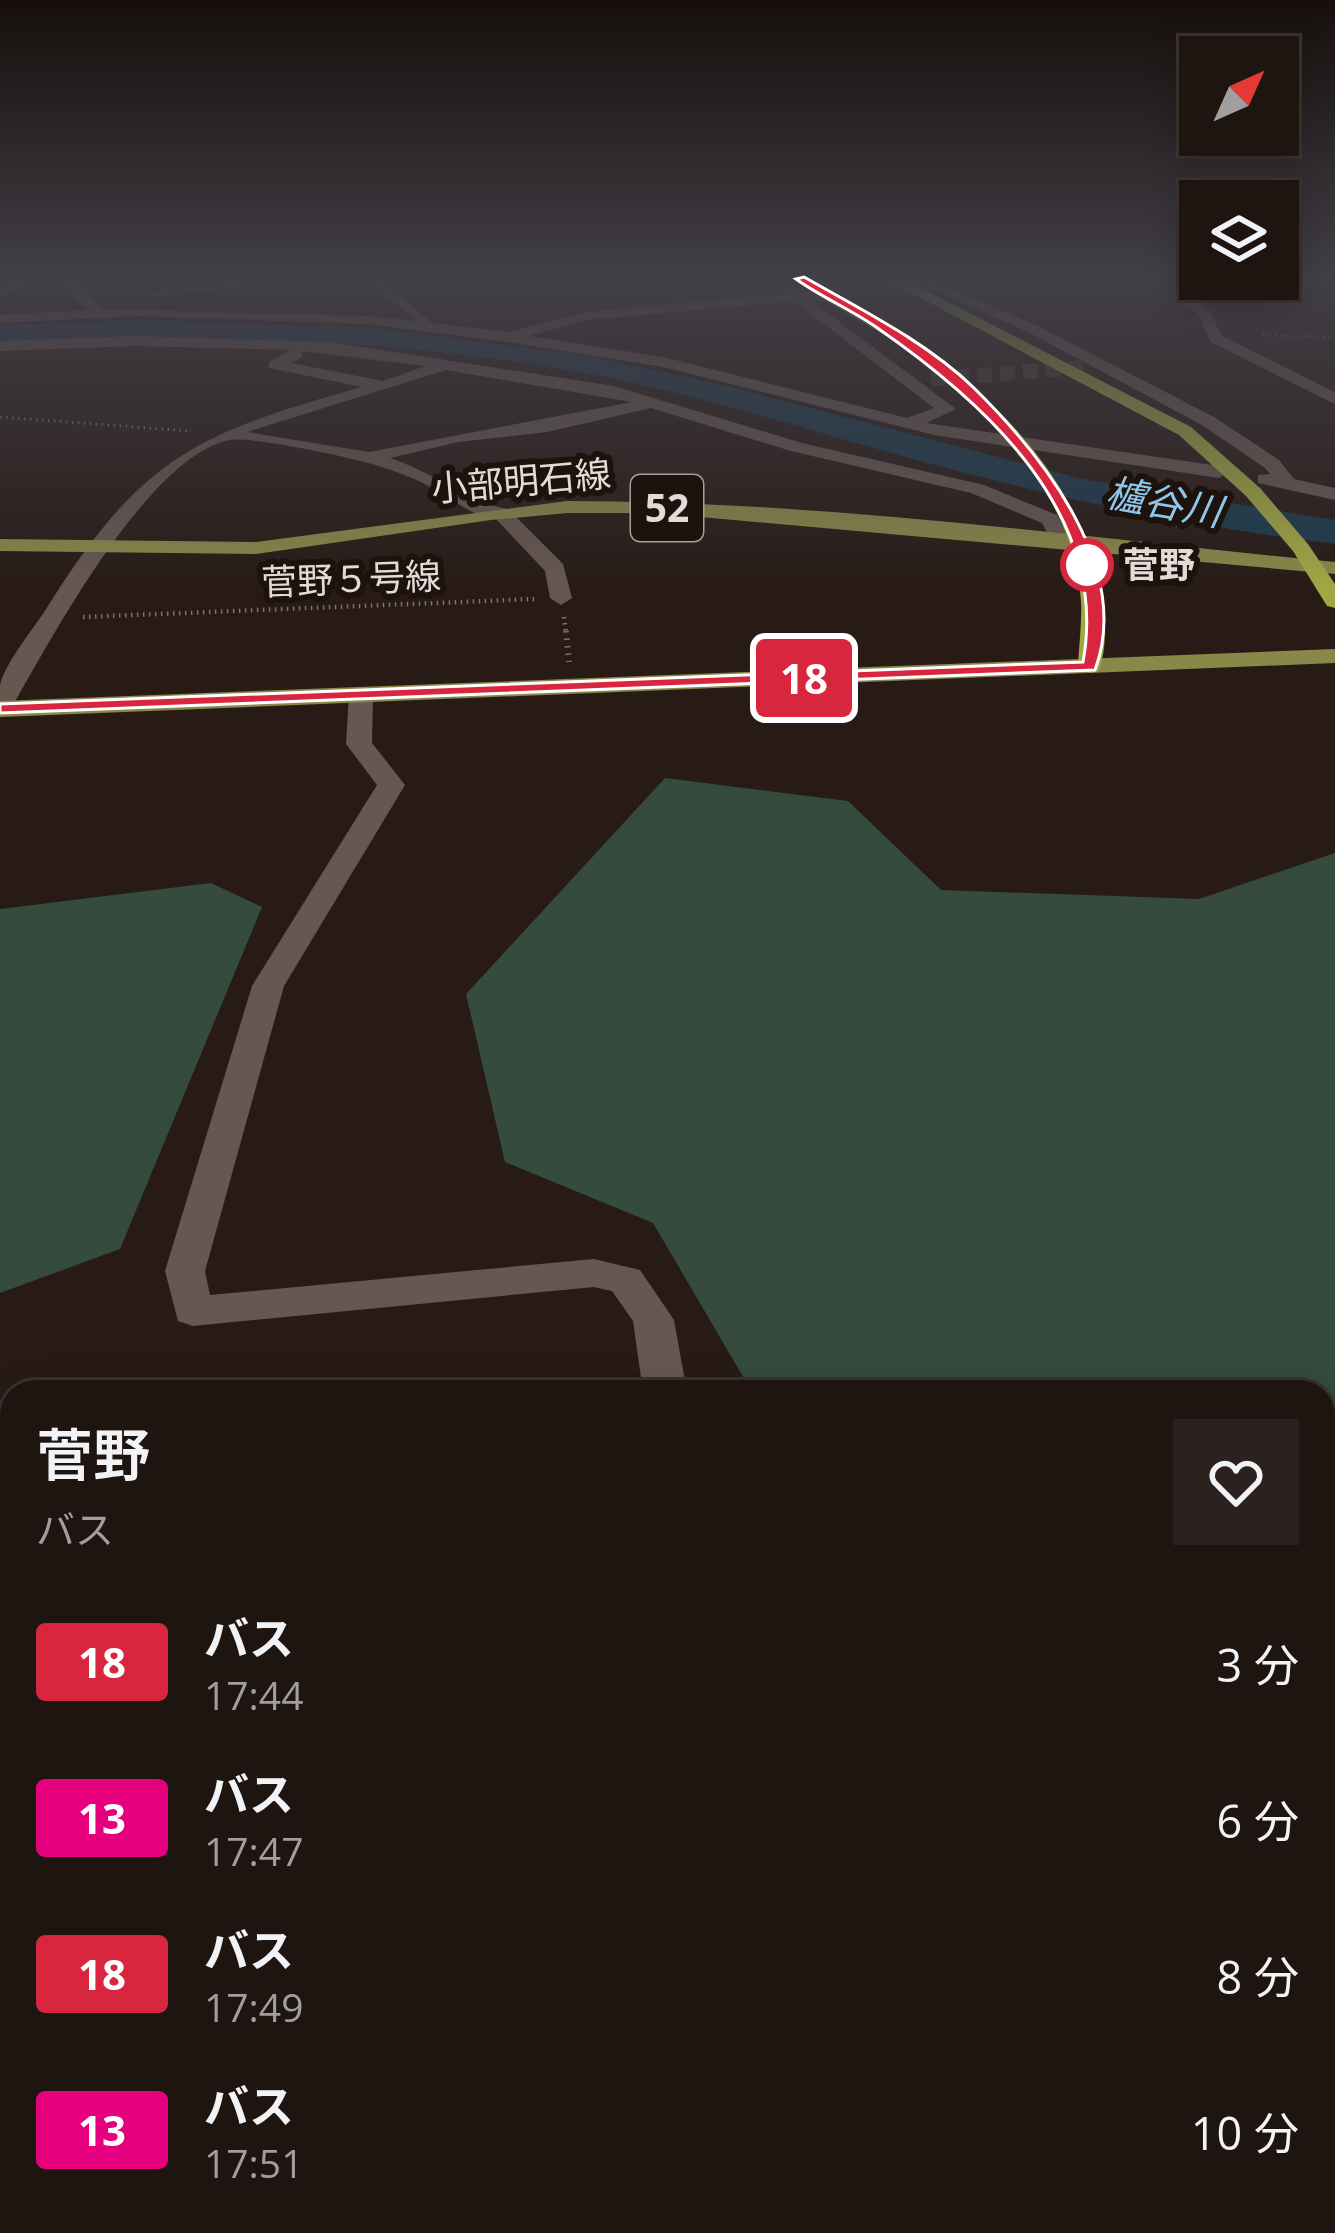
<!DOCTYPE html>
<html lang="ja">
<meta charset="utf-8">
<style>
body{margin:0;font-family:"Open Sans","Noto Sans JP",sans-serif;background:#2b211e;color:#f1f3f6;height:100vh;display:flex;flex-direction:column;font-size:45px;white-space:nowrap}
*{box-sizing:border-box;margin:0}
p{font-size:39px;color:#a19e9f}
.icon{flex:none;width:66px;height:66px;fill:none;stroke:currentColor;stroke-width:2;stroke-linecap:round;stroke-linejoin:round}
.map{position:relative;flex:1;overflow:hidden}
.panel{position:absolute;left:0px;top:1380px;width:1335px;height:855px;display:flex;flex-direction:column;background:#1e1410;border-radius:36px 36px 0 0;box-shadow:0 6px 30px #0003,0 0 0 3px #3c3330}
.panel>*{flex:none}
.badge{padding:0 24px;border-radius:9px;font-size:42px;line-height:78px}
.needle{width:78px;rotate:45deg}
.fabs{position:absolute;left:1179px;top:36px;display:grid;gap:24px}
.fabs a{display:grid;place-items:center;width:120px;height:120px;border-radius:0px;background:#1e1410;box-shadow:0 6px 30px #0003,0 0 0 3px #3c3330;font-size:60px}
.map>.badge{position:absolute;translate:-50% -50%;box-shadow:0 0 0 6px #fff}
.round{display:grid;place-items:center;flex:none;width:126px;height:126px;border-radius:0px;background:#2b211e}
.head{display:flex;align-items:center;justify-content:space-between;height:204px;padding:0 36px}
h1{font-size:57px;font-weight:600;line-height:90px}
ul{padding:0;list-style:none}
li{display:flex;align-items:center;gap:36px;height:156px;padding:0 36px}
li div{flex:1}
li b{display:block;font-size:45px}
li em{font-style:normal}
li .badge{min-width:132px;font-weight:700;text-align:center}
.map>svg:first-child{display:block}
.green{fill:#344b3d}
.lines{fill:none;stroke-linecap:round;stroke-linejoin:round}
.river{fill:#1c3a4c;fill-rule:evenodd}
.street-tunnel{stroke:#443833;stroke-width:15;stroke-dasharray:15 8;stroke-linecap:butt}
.path-far2{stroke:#7e726e;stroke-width:3;stroke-dasharray:1.5 4.5;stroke-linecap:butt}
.path-far1{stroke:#7e726e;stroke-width:4.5;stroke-dasharray:1.5 4.5;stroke-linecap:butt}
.path{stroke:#7e726e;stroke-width:6;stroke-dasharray:1.5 6;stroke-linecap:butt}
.street{fill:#665751;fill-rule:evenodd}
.primary{fill:#898849;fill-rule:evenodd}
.highway{fill:#a1a843;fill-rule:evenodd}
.line{fill:#d7263d;stroke:#fff;stroke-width:3}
.stop-dot{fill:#fff;stroke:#d7263d;stroke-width:6}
.labels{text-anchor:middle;stroke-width:12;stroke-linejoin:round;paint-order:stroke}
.far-street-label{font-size:36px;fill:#e4dad7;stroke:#1e120d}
.far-stop-label{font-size:36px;font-weight:bold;fill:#e4dad7;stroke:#1e120d;text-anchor:start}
.far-water-label{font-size:39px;font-style:italic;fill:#8ec7eb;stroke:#1e120d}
.shield{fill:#1e120d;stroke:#a99e9a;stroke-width:3}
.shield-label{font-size:39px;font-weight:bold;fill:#e4dad7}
</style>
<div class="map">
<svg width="1335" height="2233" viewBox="0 0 1335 2233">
<rect width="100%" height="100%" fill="#281b16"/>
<g class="green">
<polygon points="665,778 848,801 941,890 1199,899 1335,853 1335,2233 872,2233 873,2223 1323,2223 1323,1392 752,1392 653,1223 505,1162 466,994"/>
<polygon points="211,883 262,907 120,1249 0,1293 0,909"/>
<polygon points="12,1532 12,2223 561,2223 567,2233 0,2233 0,1539"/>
</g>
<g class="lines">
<g class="river">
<polygon points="0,279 32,279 0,294"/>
<path d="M148,321L370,328L590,356L731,387L1082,479L1335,520V544C1196,527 1060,499 924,462C828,436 732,405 635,383C426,338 212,333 0,343V325Z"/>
</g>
<g class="street-tunnel">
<polyline points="813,295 935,284"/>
<polyline points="931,379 1090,367"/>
</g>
<g class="path-far2">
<polyline points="1263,335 1335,337"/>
<polyline points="0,417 190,431"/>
</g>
<g class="path-far1">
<polyline points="83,617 536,599"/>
<polyline points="564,617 566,634"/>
</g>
<polyline class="path" points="566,631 569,662"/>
<g class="street">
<polygon points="23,279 43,279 0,296 0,287"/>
<path d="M59,279H74L103,309L367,316L417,321L366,279H382L432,323L508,332L585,312L784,293L781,290L788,286L800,292H818V298L810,300L956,409L926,423L1219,466L1228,472L1219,478L934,435L663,367L508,342L367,324L138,316L0,323V315L88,310ZM794,301L934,408L907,418L663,357L529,336L586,320Z"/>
<polygon points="259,279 312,279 153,297 146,293"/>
<polygon points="910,279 929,279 1040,327 1214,417 1279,460 1294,479 1335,488 1335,500 1258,483 1258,475 1270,474 1265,468 1202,425 1030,333"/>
<polygon points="1172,279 1186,279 1188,294 1209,309 1222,336 1335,392 1335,404 1211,342 1198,314 1174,296"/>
<path d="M136,336L330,342L614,386L802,443L984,485L1057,515L1072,543L1055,547L1042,523L971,493L791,451L651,408L547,432L458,442L390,458C425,469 482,506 508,509L563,564L572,598L561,605L550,598L545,571L496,519C475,519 451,497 431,487C412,477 392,470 372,464C345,456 250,436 229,440C147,458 53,636 13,705L0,713C0,705 0,692 0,685C7,659 34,629 48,606C142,456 198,433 362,387L269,368V362L291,350L136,346L0,351V341ZM302,351L425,366L383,381L291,363L302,357ZM446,370L632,402L369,452L247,432Z"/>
<polygon points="361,688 373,695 372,743 405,785 284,986 205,1271 210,1295 594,1259 640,1270 674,1320 687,1392 643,1392 633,1321 612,1291 594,1287 193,1326 178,1321 165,1271 252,986 377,785 346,744 349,695"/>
</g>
<g class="primary">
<path d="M567,501C823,501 1080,537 1335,562V574L656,513H567L491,520L256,554L0,551V539L256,542Z"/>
<polygon points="1335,649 1335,663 0,717 0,701"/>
</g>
<g class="highway">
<path d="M794,279H811C936,348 1063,435 1099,581C1105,606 1109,648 1098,671L1090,673L1078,666C1079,645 1082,623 1081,602C1075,494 986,405 903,347C868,323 827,305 794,279Z"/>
<polygon points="885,279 903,279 1191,427 1260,488 1308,544 1335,584 1335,608 1327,606 1293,551 1246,496 1179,435"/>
</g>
</g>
<linearGradient id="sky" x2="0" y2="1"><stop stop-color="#160f0c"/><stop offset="0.47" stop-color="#423f47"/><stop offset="1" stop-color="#423f47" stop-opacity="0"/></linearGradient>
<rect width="1335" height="592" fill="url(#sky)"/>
<path class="line" d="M804,277C860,309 927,342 974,388C1042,455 1133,568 1095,670L0,713V704L1083,662C1110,515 986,403 876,327C850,309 821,297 796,279Z"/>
<circle class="stop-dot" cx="1087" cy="565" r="24"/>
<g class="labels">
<g class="far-street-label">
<text transform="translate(521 481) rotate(-5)" y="13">小部明石線</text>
<text transform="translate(351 579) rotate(-2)" y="13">菅野５号線</text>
</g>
<g class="far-stop-label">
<text x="1123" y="578">菅野</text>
</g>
<g class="far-water-label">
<text transform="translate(1164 502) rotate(10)" y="14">櫨谷川</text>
</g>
<rect class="shield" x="631" y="475" width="72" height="66" rx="9"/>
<g class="shield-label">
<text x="667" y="522">52</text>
</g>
</g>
</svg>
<div class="fabs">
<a><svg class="needle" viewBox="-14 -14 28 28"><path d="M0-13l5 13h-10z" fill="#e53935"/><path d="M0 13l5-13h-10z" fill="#a19e9f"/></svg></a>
<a><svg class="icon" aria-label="layers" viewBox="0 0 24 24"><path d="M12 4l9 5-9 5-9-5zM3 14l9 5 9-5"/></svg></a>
</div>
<b class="badge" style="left:804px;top:678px;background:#d7263d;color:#fff">18</b>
<section class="panel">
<div class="head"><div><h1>菅野</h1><p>バス</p></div><a class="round"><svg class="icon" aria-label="heart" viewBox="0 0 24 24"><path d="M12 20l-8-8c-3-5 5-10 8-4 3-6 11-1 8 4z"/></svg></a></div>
<ul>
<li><span class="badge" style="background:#d7263d;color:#fff">18</span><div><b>バス</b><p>17:44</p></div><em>3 分</em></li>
<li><span class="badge" style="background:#e6007e;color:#fff">13</span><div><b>バス</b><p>17:47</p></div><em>6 分</em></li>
<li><span class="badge" style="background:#d7263d;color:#fff">18</span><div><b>バス</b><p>17:49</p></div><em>8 分</em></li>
<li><span class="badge" style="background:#e6007e;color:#fff">13</span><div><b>バス</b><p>17:51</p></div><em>10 分</em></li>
</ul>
</section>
</div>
